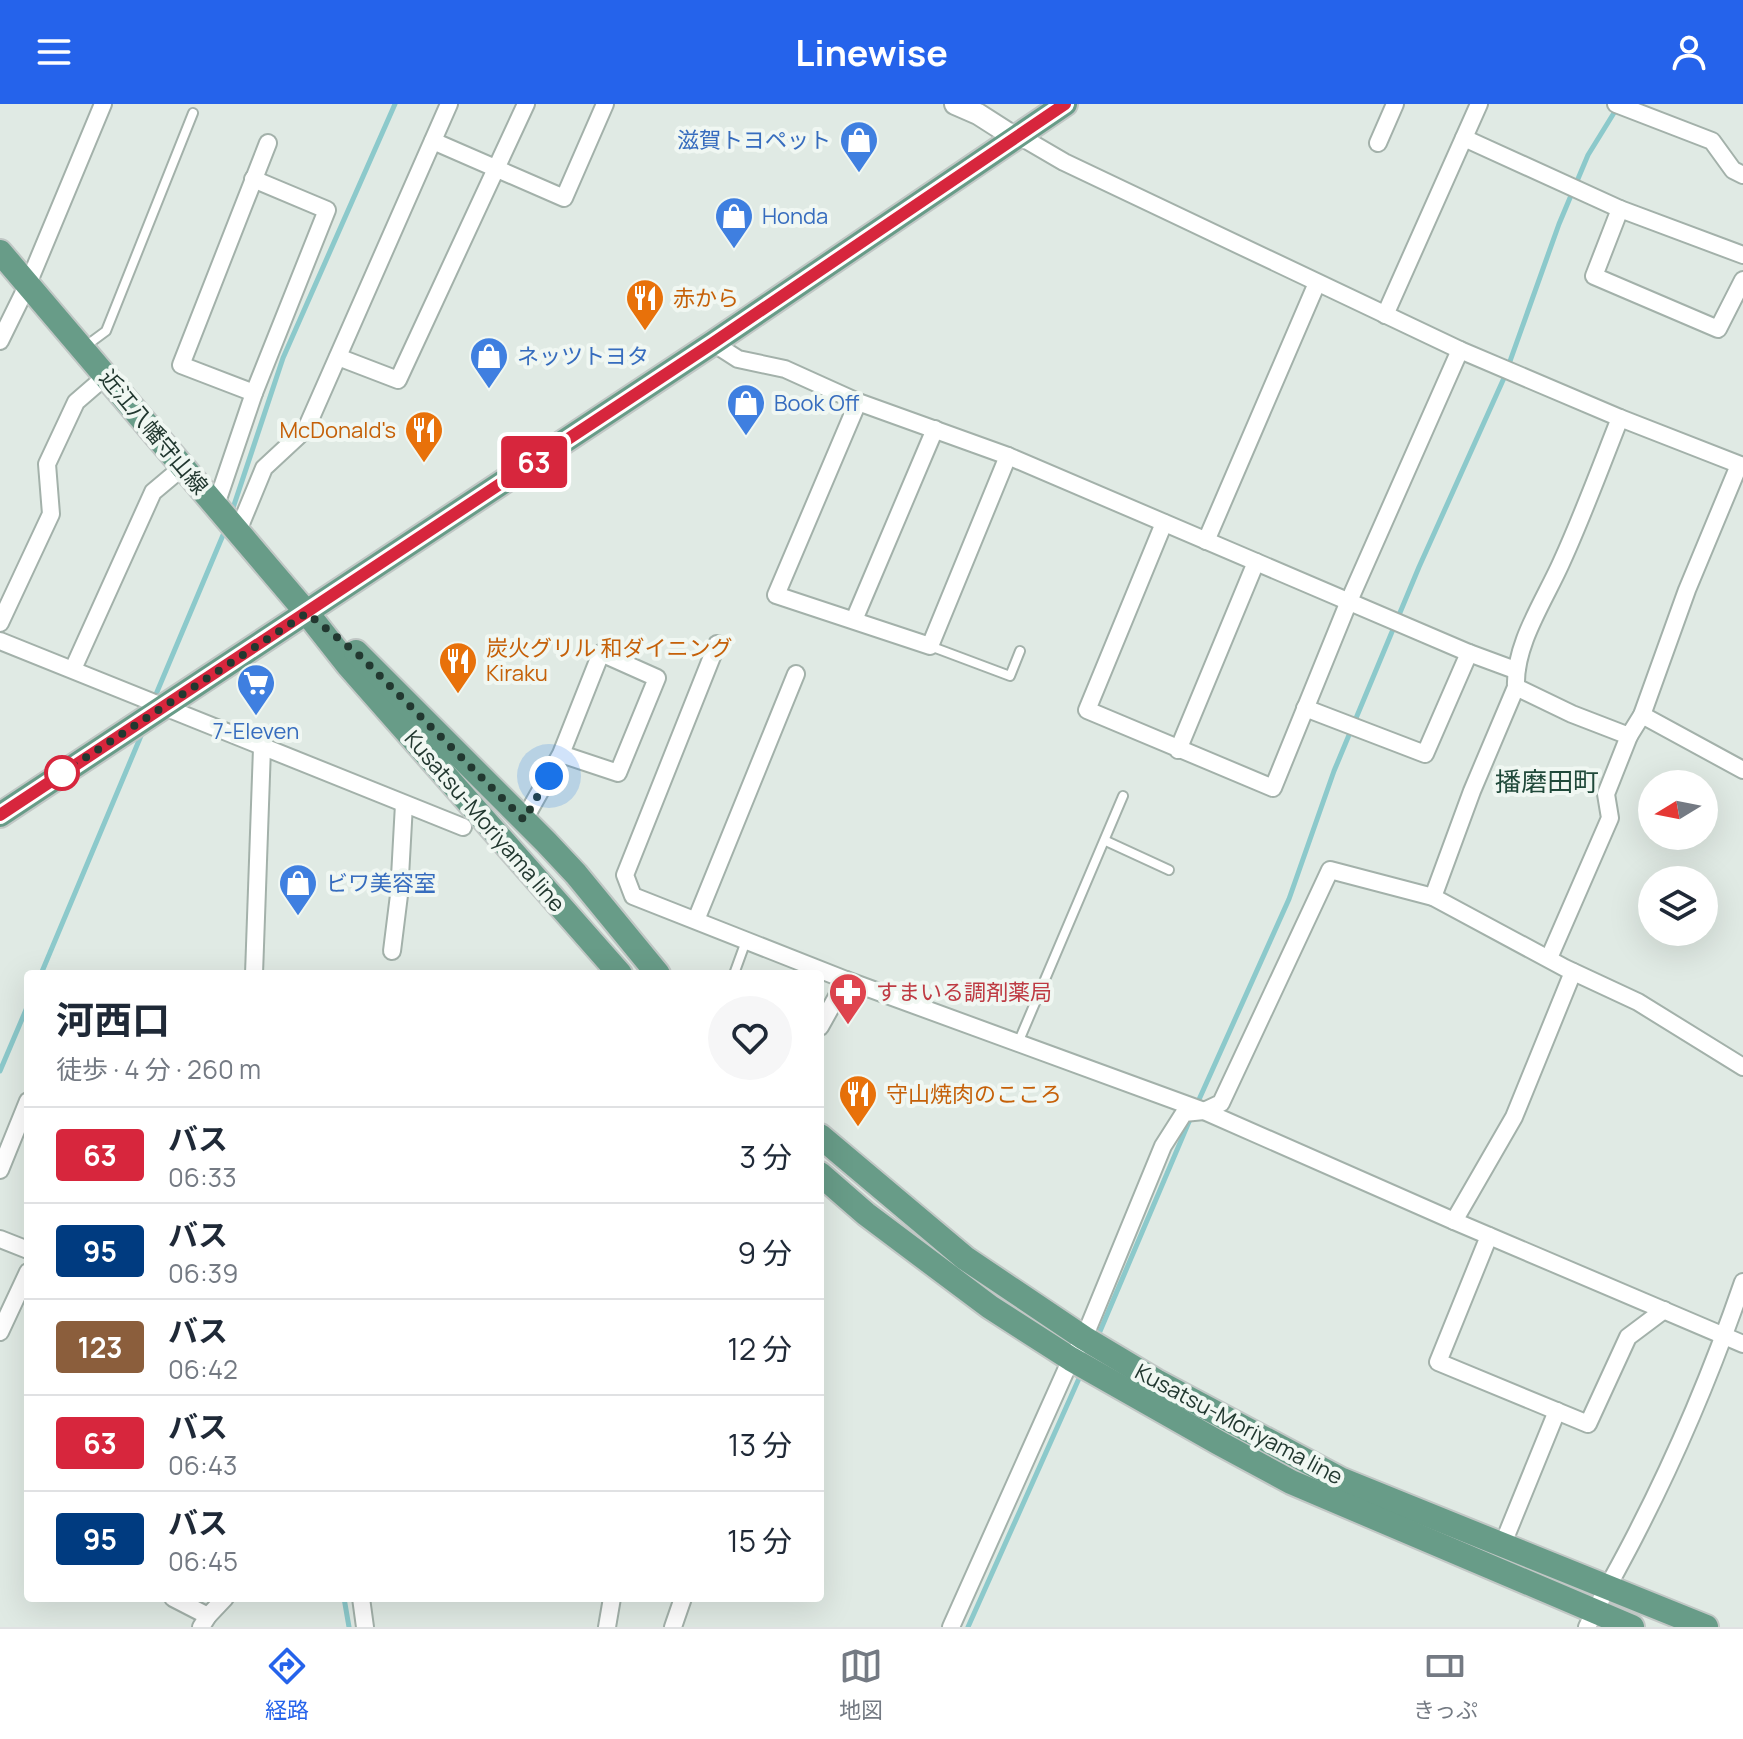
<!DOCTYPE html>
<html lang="ja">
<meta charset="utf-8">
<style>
body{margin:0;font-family:Manrope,"Noto Sans JP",sans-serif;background:#f6f6f7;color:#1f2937;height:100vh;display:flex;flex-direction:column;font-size:30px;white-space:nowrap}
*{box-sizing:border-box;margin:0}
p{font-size:26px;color:#747a83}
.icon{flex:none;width:44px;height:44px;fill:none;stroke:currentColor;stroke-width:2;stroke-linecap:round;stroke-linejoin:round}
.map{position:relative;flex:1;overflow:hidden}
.panel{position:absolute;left:24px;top:866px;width:800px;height:632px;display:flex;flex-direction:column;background:#fff;border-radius:8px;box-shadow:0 8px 32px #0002}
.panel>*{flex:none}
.badge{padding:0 16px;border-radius:6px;font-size:28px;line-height:52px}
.needle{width:52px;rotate:260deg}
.fabs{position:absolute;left:1638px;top:666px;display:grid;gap:16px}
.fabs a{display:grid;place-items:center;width:80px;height:80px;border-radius:50%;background:#fff;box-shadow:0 8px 32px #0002;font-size:40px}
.you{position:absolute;width:40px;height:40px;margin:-20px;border:6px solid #fff;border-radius:50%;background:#1a73e8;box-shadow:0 0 0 12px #1a73e833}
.map>.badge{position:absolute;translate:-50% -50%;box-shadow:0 0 0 4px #fff}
.round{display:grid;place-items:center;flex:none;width:84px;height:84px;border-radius:42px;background:#f6f6f7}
.summary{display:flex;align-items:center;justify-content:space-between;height:136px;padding:0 32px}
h1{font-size:38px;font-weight:700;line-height:60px}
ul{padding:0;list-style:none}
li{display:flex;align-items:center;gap:24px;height:96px;padding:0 32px;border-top:2px solid #e0e1e3}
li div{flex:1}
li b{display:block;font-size:30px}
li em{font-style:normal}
li .badge{min-width:88px;font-weight:700;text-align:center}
header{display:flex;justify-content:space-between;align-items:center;height:104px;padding:0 32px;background:#2563eb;color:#fff;font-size:36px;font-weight:700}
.tabs{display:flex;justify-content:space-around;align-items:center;height:112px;border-top:2px solid #e0e1e3;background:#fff;font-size:22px;color:#747a83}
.tabs a{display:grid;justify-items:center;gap:4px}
.tabs .active{color:#2563eb}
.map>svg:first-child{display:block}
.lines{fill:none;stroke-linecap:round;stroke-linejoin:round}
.stream{stroke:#8cc9cb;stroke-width:5}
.service-casing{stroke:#a3b1aa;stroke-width:12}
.minor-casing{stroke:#a3b1aa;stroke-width:20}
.tertiary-casing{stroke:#a3b1aa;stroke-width:24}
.primary-casing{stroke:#c1c7c5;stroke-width:28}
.service{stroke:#fff;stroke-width:8}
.minor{stroke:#fff;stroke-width:16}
.tertiary{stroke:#fff;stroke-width:20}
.primary{stroke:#689c88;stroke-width:24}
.line-casing{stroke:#fff;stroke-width:18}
.line{stroke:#d7263d;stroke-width:12}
.walk{stroke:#223830;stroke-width:8;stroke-dasharray:0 14.4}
.stop-dot{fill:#fff;stroke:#d7263d;stroke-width:4}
.labels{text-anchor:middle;stroke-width:8;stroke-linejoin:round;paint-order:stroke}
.shop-label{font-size:22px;fill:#366cbe;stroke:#f0f7f2;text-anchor:start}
.food-label{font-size:22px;fill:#c56008;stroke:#f0f7f2;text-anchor:start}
.street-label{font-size:22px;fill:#223830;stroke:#f0f7f2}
.health-label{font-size:22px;fill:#be3a42;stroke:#f0f7f2;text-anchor:start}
.quarter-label{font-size:26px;fill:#20493a;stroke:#f0f7f2}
</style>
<header><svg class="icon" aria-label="menu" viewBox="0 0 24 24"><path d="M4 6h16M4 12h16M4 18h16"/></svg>Linewise<svg class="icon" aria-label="person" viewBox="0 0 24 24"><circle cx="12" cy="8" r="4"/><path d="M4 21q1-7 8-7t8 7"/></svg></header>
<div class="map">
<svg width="1743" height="1523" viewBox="0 0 1743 1523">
<rect width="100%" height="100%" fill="#e0eae4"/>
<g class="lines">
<g class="stream">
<polyline points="232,407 283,254 395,0"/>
<polyline points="154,595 226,424"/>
<polyline points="41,870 143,627"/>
<polyline points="0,967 28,901"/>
<polyline points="1197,1000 1289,795 1334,667 1419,463 1504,274 1559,120 1588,51 1617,4"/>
<polyline points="1098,1232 1191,1013"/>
<polyline points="344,1494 349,1523"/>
<polyline points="968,1523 1081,1270"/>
</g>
<g class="service-casing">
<g id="service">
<polyline points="83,244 106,227 193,9"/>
<polyline points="930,542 1010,572 1020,547"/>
<polyline points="1106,737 1169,766"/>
<polyline points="734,870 746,837"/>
<polyline points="1018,939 1123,692"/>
</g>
</g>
<g class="minor-casing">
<g id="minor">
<polyline points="1616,0 1712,37 1733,66 1743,71"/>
<polyline points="1014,33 1028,37 1064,58 1460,246 1620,314 1743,362"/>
<polyline points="1464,34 1620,105 1594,172 1718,225 1743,176"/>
<polyline points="433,37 564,94 605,0"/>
<polyline points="1378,39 1395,0"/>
<polyline points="253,75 327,106 254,289"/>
<polyline points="1620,105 1743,151"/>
<polyline points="1385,211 1479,0"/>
<polyline points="0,237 28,180 103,0"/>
<polyline points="713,239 738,255 785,265 858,298 1008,352 1469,549 1515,566"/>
<polyline points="338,253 398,276 526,0"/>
<polyline points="858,298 776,491 930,542 1008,352"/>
<polyline points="216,401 254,289 181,261 268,39"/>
<polyline points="1164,419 1087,606 1273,684 1349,497 1460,246"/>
<polyline points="238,427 264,364 306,325 449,0"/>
<polyline points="1206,437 1317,179"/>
<polyline points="854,516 935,325"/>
<polyline points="0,519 51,410 47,360 76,298 106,272"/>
<polyline points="0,537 463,723"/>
<polyline points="717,540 625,771 633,792 846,876 1204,1007 1454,1117 1743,1240"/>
<polyline points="73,565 153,388 184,362"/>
<polyline points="1516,583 1572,610 1629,632 1642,611 1687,486 1739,361"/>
<polyline points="1305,604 1425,650 1469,549"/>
<polyline points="1642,611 1743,666"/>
<polyline points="1178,646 1256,458"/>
<polyline points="524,716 561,650 601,549 657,574 618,669 561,650"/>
<path d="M1433,793L1472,687L1516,583C1514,540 1545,496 1562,457C1583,411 1601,362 1620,314"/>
<polyline points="696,816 796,570"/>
<polyline points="392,847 399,791 404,700"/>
<polyline points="1549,854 1610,714 1606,690 1629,632"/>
<polyline points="254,870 262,644"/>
<polyline points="820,923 846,876"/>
<polyline points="0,1066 28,997"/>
<polyline points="1454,1117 1514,1013 1573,868"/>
<polyline points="1489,1132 1438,1258 1588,1320 1628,1233 1664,1206"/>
<polyline points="0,1135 28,1146"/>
<polyline points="0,1228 28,1168"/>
<polyline points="1502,1442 1557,1307"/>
<polyline points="173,1494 208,1512"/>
<polyline points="361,1494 365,1523"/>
<polyline points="201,1523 208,1512 225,1494"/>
<polyline points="607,1523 612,1494"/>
<polyline points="673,1523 683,1494"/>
<polyline points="951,1523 1071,1255 1084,1234 1163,1042 1184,1009 1204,1007 1221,999 1330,766 1433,793 1565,864 1638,898 1743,963"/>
<path d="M1587,1523C1603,1490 1622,1458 1638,1426C1679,1346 1714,1262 1743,1178"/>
</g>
</g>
<g class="tertiary-casing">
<polyline id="tertiary" points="955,0 978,10 1014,33"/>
</g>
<g class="primary-casing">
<g id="primary">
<polyline points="0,148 307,509 348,561 620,870"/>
<polyline points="356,548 546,738 576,770 658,870"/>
<polyline points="0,711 713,239 1065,0"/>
<polyline points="820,1032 965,1154 1084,1234 1156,1277 1342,1376 1706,1523"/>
<polyline points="820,1070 866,1110 990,1203 1071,1255 1219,1339 1291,1378 1632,1523"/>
</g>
</g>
<use href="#service" class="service"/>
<use href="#minor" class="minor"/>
<use href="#tertiary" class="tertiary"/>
<use href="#primary" class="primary"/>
</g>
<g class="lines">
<g class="line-casing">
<polyline id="line" points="0,711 713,239 1065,0"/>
</g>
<use href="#line" class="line"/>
<polyline class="walk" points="62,669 307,509 360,552 524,716 549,672"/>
</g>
<defs>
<g id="shop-pin" transform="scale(2)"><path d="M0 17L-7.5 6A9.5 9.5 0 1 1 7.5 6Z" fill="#3f7fe0" stroke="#f0f7f2"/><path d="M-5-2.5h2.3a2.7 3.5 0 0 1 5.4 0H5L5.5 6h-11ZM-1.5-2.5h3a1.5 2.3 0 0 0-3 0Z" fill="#fff"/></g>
<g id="restaurant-pin" transform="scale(2)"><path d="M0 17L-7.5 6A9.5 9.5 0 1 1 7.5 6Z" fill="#e8710a" stroke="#f0f7f2"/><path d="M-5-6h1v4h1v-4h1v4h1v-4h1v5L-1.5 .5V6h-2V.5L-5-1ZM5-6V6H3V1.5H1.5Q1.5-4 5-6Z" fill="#fff"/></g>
<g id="supermarket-pin" transform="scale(2)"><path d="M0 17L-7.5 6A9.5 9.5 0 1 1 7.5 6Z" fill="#3f7fe0" stroke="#f0f7f2"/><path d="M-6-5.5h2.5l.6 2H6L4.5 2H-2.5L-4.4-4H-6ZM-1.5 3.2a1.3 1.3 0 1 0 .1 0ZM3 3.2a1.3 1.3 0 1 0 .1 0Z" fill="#fff"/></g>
<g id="pharmacy-pin" transform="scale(2)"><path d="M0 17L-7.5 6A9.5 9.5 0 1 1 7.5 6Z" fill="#e0444e" stroke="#f0f7f2"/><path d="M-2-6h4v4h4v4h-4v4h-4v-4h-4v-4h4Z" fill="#fff"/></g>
</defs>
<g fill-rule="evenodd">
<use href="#shop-pin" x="859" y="36"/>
<use href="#shop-pin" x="734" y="112"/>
<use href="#restaurant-pin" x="645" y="194"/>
<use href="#shop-pin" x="489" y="252"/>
<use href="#shop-pin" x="746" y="299"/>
<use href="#restaurant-pin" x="424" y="326"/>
<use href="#restaurant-pin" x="458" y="557"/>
<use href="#supermarket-pin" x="256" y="579"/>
<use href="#shop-pin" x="298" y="779"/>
<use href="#pharmacy-pin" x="848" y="888"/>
<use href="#restaurant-pin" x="858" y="990"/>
</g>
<circle class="stop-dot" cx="62" cy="669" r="16"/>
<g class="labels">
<g class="shop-label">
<text x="831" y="44" text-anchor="end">滋賀トヨペット</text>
<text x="762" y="120">Honda</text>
<text x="517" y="260">ネッツトヨタ</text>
<text x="774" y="307">Book Off</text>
<text x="256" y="635" text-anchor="middle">7-Eleven</text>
<text x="326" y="787">ビワ美容室</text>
</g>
<g class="food-label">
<text x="673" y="202">赤から</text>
<text x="396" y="334" text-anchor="end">McDonald's</text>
<text x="486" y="552">炭火グリル 和ダイニング<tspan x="486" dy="25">Kiraku</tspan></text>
<text x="886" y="998">守山焼肉のこころ</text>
</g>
<g class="street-label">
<text transform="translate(154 328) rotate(50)" y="8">近江八幡守山線</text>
<text transform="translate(485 717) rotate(49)" y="8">Kusatsu-Moriyama line</text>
<text transform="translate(1239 1320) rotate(28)" y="8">Kusatsu-Moriyama line</text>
</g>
<g class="health-label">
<text x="876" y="896">すまいる調剤薬局</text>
</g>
<g class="quarter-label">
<text x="1547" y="687">播磨田町</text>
</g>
</g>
</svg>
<div class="fabs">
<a><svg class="needle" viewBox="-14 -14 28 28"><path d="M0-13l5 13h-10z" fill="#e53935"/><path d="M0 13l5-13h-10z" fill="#747a83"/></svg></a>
<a><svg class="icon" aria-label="layers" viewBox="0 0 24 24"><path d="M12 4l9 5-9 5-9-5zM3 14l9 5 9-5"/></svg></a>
</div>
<div class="you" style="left:549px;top:672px"></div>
<b class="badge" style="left:534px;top:358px;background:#d7263d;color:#fff">63</b>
<section class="panel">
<div class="summary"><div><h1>河西口</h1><p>徒歩 · 4 分 · 260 m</p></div><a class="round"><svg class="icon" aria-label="heart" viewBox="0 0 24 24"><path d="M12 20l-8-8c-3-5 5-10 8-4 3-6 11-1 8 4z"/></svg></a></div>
<ul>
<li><span class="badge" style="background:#d7263d;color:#fff">63</span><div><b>バス</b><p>06:33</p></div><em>3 分</em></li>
<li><span class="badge" style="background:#003b80;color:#fff">95</span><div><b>バス</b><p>06:39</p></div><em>9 分</em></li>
<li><span class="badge" style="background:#8b5e3c;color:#fff">123</span><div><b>バス</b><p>06:42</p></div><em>12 分</em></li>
<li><span class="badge" style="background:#d7263d;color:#fff">63</span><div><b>バス</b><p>06:43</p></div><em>13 分</em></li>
<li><span class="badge" style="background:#003b80;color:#fff">95</span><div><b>バス</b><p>06:45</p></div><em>15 分</em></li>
</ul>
</section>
</div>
<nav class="tabs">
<a class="active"><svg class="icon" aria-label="directions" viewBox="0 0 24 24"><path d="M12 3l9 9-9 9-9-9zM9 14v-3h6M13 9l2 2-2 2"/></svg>経路</a>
<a><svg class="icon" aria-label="map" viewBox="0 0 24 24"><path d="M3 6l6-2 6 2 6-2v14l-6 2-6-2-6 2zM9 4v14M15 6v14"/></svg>地図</a>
<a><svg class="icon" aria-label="tickets" viewBox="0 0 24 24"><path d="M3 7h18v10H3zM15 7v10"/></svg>きっぷ</a>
</nav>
